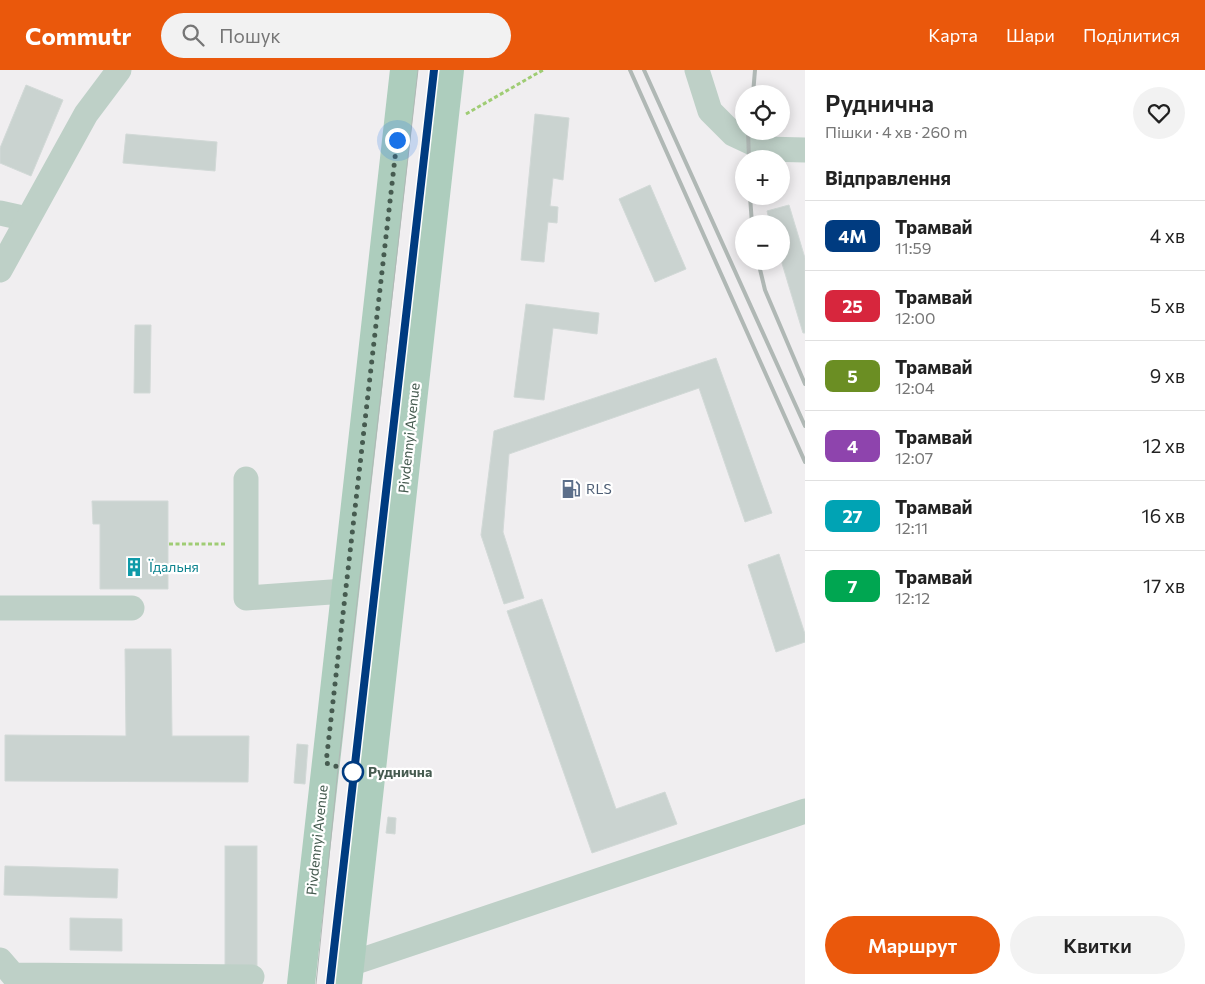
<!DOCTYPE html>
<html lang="uk">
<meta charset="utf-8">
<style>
body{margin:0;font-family:Commissioner,sans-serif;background:#f2f2f2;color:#222;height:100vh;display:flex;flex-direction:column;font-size:19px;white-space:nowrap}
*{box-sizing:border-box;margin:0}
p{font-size:16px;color:#767676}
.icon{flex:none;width:28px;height:28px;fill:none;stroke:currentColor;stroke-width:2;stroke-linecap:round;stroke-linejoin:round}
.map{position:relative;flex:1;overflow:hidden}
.side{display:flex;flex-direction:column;background:#fff;width:400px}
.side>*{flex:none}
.badge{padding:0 10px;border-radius:8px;font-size:18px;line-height:32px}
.buttons{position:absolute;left:735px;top:15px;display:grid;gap:10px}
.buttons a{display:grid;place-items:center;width:55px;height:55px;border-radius:50%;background:#fff;box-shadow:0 2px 12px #0003;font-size:25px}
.you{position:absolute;width:25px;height:25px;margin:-12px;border:4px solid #fff;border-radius:50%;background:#1a73e8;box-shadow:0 0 0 8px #1a73e833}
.map>.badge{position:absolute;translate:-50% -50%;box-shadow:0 0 0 2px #fff}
h2{padding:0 20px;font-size:19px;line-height:45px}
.round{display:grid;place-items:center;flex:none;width:52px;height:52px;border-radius:26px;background:#f2f2f2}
.head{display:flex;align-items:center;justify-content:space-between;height:85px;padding:0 20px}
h1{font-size:24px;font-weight:600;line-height:38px}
.cta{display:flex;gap:10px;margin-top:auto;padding:10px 20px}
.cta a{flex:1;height:58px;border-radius:30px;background:#ea580c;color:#fff;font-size:20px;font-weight:600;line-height:58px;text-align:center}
.cta a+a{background:#f2f2f2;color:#222}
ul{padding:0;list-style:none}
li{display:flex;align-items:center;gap:15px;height:70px;padding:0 20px;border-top:1px solid #e0e0e0}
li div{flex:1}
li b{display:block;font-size:19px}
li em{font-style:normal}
li .badge{min-width:55px;font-weight:700;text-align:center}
header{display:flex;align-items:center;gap:30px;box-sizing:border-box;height:70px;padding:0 25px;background:#ea580c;color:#fff}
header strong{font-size:24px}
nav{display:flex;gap:28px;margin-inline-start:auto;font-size:18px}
.search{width:350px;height:45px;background:#f2f2f2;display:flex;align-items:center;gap:12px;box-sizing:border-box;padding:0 18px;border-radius:28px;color:#767676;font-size:19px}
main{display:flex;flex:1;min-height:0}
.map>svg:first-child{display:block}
.building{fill:#cad3d0;stroke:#d2d9d7}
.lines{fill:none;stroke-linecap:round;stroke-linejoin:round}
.path{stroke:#9fcc74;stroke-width:3;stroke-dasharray:4 2.5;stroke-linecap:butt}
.minor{stroke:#bed0c7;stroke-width:25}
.major{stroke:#adcdbd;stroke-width:28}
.tram{stroke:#b0b8b5;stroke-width:1}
.rail{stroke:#b0b8b5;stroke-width:4}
.line-casing{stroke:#fff;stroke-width:11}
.line{stroke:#003b80;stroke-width:8}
.walk{stroke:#465b50;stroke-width:5;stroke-dasharray:0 9}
.stop-dot{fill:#fff;stroke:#003b80;stroke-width:2.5}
.labels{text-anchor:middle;stroke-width:4.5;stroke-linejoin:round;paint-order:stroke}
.street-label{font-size:14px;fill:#465b50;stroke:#fff}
.service-label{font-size:14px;fill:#4e5e75;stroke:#fff;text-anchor:start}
.culture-label{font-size:14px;fill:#0d838f;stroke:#fff;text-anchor:start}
.stop-label{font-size:14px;font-weight:bold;fill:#465b50;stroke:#fff;text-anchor:start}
</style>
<header>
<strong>Commutr</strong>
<div class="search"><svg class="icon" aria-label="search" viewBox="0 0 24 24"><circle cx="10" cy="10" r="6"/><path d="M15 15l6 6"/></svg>Пошук</div>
<nav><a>Карта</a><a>Шари</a><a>Поділитися</a></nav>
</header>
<main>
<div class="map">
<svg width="805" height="914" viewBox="0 0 805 914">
<rect width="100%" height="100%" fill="#f0eef0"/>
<g class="building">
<polygon points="26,15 63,30 31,106 0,93 0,78"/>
<polygon points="535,44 569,48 563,110 553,108 550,136 558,137 557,153 548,152 544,192 521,190"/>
<polygon points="126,64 217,72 215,101 123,93"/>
<polygon points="650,115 686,199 655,212 619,129"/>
<polygon points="789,135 805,188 805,263 803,263 781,190 781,154 770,154 767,141"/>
<polygon points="526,234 599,243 597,264 553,258 544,330 514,327"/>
<polygon points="135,255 151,255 150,323 134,323"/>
<polygon points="716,288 772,443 745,452 699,318 509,384 503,462 524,528 504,534 481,465 494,361"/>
<polygon points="92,431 168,431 168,519 100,519 100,454 93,454"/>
<polygon points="779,484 805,564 805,572 776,582 748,495"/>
<polygon points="542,529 616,739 665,722 677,754 592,783 507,541"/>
<polygon points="125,579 171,579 172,666 249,666 248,712 5,711 5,665 126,666"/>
<polygon points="297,674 308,675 305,714 294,713"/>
<polygon points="388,747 396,748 395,764 386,763"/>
<rect x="225" y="776" width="32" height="121"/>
<polygon points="5,796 118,799 117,828 4,825"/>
<polygon points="70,848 122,849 122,881 70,880"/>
</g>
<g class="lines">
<g class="path">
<polyline points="466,44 543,0"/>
<polyline points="169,474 225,474"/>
</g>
<g class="minor">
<polyline points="697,0 710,41 733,64 765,79 805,80"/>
<polyline points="0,143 27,149"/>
<polyline points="0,200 86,44 119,0"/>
<polyline points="246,409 246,528 345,521"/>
<polyline points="0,538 132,538"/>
<polyline points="0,890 13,905 252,907"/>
<polyline points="350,894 805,741"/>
</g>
<g class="major">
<polyline points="301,914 404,0"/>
<polyline points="348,914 450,0"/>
</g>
<g class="tram">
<polyline points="316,914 338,699 418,0"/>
<polyline points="330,914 434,0"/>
</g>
<g class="rail">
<polyline points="630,0 805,392"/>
<polyline points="644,0 805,356"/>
<polyline points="753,24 755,0"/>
<polyline points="748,61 749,89"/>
<polyline points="750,126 752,154"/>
<polyline points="758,191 765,220 805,314"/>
</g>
</g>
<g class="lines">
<g class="line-casing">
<polyline id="line" points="330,914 434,0"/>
</g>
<use href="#line" class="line"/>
<polyline class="walk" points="353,702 326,693 397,70"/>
</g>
<defs>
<g id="fuel-bare" transform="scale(1.5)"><path d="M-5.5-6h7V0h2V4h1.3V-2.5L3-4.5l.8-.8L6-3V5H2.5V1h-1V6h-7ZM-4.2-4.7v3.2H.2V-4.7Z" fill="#5c6f8a" stroke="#fff" stroke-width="2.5" paint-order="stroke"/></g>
<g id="building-bare" transform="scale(1.5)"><path d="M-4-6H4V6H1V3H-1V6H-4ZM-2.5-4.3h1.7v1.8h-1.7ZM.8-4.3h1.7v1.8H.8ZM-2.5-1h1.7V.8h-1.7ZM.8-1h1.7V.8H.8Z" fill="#0f9aa8" stroke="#fff" stroke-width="2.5" paint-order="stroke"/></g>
</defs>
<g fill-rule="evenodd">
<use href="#fuel-bare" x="571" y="419"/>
<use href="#building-bare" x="134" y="497"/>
</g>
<circle class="stop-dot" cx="353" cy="702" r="10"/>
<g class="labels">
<g class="street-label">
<text transform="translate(409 368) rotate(-84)" y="5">Pivdennyi Avenue</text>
<text transform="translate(317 770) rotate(-84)" y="5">Pivdennyi Avenue</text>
</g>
<g class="service-label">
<text x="586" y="424">RLS</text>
</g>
<g class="culture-label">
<text x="149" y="502">Їдальня</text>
</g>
<g class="stop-label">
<text x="368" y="707">Руднична</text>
</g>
</g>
</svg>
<div class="buttons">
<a><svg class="icon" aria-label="locate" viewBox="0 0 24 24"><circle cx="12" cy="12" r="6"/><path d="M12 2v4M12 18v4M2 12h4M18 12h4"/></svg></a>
<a>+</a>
<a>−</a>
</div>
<div class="you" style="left:397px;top:70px"></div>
</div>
<section class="side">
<div class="head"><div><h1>Руднична</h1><p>Пішки · 4 хв · 260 m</p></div><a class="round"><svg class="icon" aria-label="heart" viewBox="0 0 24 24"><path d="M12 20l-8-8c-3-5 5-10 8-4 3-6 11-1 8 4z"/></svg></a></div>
<h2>Відправлення</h2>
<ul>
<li><span class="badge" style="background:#003b80;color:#fff">4М</span><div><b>Трамвай</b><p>11:59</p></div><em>4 хв</em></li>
<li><span class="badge" style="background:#d7263d;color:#fff">25</span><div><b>Трамвай</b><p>12:00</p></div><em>5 хв</em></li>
<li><span class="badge" style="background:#6b8e23;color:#fff">5</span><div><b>Трамвай</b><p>12:04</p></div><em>9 хв</em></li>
<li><span class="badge" style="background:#8e44ad;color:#fff">4</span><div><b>Трамвай</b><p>12:07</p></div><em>12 хв</em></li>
<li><span class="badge" style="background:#00a3b4;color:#fff">27</span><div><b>Трамвай</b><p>12:11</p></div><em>16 хв</em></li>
<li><span class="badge" style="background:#00a651;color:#fff">7</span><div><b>Трамвай</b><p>12:12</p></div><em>17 хв</em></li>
</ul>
<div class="cta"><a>Маршрут</a><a>Квитки</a></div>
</section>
</main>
